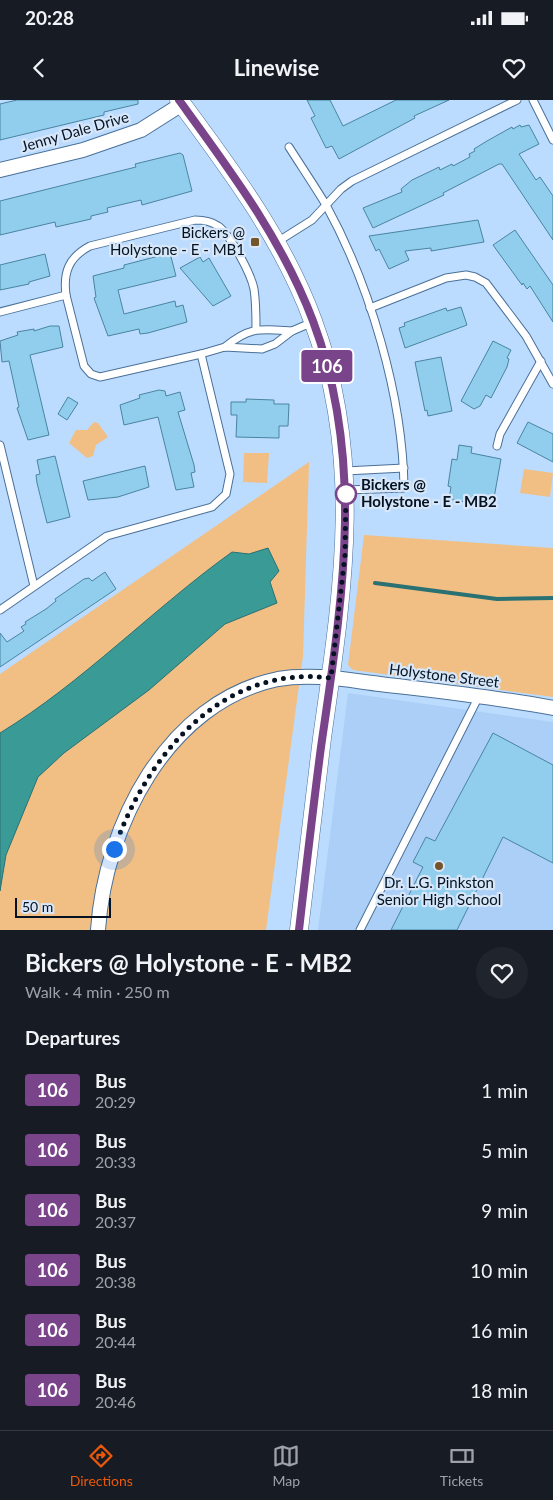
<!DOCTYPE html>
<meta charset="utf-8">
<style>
body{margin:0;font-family:Lato,sans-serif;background:#20242c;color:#f1f3f6;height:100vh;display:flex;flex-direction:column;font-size:19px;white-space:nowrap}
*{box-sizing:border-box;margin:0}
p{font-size:16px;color:#9ea1a6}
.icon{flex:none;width:28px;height:28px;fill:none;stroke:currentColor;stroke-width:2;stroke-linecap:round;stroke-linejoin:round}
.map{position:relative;height:830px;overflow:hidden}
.details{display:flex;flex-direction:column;background:#171b24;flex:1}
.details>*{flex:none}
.badge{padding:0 10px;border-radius:4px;font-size:18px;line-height:32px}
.scale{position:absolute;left:15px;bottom:12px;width:96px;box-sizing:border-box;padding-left:5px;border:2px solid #041221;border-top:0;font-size:14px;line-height:18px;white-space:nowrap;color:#041221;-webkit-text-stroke:4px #d7e7f9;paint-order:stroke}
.you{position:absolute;width:25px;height:25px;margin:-12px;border:4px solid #fff;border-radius:50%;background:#1a73e8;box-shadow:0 0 0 8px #1a73e833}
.map>.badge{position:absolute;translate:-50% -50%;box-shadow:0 0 0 2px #fff}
h2{padding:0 25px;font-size:19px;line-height:45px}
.round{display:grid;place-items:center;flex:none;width:52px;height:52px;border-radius:26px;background:#20242c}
.head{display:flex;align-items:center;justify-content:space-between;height:85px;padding:0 25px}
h1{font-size:24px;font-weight:700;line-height:38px}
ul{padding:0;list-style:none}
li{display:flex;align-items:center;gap:15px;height:60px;padding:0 25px}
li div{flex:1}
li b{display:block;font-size:19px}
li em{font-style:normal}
li .badge{min-width:55px;font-weight:700;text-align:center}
.status{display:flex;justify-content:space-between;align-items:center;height:35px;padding:0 25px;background:#171b24;direction:ltr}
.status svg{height:14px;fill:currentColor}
header{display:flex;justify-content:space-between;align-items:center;height:65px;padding:0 25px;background:#171b24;font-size:22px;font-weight:700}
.tab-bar{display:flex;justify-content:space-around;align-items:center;height:70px;border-top:1px solid #363941;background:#171b24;font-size:14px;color:#9ea1a6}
.tab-bar a{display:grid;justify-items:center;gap:2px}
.tab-bar .selected{color:#ea580c}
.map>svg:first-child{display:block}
.built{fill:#abcff7}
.green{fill:#f1bf83}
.water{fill:#3a9a96;stroke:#2a7173}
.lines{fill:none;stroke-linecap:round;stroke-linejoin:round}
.stream{stroke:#2a7173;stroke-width:4}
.building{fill:#91ceed;stroke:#4984a1}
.service-casing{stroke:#4b7098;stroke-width:9}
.minor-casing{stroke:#4b7098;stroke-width:16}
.tertiary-casing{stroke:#4b7098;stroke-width:19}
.service{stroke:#fff;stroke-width:7}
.minor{stroke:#fff;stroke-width:14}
.tertiary{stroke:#fff;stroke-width:18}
.line-casing{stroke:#fff;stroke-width:11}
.line{stroke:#794489;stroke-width:8}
.walk{stroke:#041221;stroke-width:5;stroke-dasharray:0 9}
.poi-dot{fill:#74542a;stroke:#d7e7f9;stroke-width:2}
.stop-dot{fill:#fff;stroke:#794489;stroke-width:2.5}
.labels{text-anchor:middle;stroke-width:4.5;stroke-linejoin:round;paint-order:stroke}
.street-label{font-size:15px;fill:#041221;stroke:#d7e7f9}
.poi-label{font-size:15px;fill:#041221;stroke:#d7e7f9;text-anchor:end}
.stop-label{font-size:15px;font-weight:bold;fill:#041221;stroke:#d7e7f9;text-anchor:start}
</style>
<div class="status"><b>20:28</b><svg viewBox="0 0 49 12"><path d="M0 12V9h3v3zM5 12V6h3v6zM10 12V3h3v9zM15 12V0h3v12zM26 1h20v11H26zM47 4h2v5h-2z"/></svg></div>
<header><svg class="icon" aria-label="back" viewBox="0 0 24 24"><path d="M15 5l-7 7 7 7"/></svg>Linewise<svg class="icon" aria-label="heart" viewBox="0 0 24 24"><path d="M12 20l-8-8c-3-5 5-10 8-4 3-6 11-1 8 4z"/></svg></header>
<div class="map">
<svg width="553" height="830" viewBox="0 0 553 830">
<rect width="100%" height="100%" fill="#bbdcff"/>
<polygon class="built" points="348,593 553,622 553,830 318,830"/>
<g class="green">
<polygon points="94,322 98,323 108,337 96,345 93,356 87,358 69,343 76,330 87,330"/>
<polygon points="244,353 269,353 267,383 243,382"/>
<polygon points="309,362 303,556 266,830 0,830 0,574"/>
<polygon points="524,369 553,373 550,397 520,393"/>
<polygon points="364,435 553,448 553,597 353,570 348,565"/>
</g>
<path class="water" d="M268,448L279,471L270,482L277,503L225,524L149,590L64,653L38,677L6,755L0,791V633C82,583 154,508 232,452L249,454Z"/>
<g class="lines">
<polyline class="stream" points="375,483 497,499 553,498"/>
</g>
<g class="building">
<polygon points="17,0 138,0 138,4 104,12 104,15 0,40 0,4"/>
<polygon points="307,0 330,0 343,26 396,0 449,0 414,16 415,18 339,59 332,46 326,48 311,18 315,16"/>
<polygon points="520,25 521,27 529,25 539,44 519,54 536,80 540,77 553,96 553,140 502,64 499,64 443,93 444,95 373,128 363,108 402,92 401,89 412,80 433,70 439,67 440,70 452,64 453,66 470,57 469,54 475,51 474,49 487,41 512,27 513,29"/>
<polygon points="180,53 183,55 192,91 142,105 141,100 107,108 108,112 91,116 91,119 56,127 55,122 0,135 0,101 136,67 135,64"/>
<polygon points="478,120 484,142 431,151 431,148 405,151 409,160 389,169 379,149 376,151 369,136"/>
<polygon points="515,130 553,185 553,222 530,186 527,189 523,183 522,185 493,145"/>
<polygon points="170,153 176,176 118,190 124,214 175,201 176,207 183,205 187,222 148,233 140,234 139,229 108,236 94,198 96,197 93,176 124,168 124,165"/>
<polygon points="45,154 50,176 29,182 29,184 0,190 0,165"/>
<polygon points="200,157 203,162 209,158 231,196 213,206 180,168"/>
<polygon points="461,207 467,225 405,248 399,228 405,226 404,223 446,208 447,211"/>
<polygon points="50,226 59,226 63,247 30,255 49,335 28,340 17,308 19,307 9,261 2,262 0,241 18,235 17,232 34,229 34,231"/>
<polygon points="493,241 511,250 507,258 509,259 507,267 491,298 486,295 480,306 474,309 461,301"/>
<polygon points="441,257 452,311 428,316 427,310 425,311 415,262"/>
<polygon points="159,290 165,291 166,296 180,292 185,310 178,312 194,365 195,372 191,373 194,387 176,390 158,317 124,325 120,305 140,298 139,295"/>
<polygon points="68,297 78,303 67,320 58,314"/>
<polygon points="246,299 274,300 274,304 289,304 288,326 279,326 279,338 236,337 237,315 231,315 231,302 246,302"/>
<polygon points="528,322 553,334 553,362 517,343"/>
<polygon points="459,345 472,347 471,353 501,359 494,398 473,395 471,403 449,399 451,387 448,386 452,359 457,360"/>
<polygon points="55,356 70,417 47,423 37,383 36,375 40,374 37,360"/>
<polygon points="145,366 149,387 118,397 88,400 83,381"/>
<polygon points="105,472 116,489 0,567 0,533 7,542 24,531 21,527 26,524 25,522 46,509 56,501 55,499 84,479 89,478 92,481"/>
<polygon points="493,633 553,665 553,763 503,737 457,830 391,830 423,767 413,762 426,737 435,741"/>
</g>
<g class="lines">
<g class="service-casing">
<g id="service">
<polyline points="533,0 553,40"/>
<path d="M289,47C301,66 314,85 326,105C370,185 403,297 404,388L346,390"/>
<polyline points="277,142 312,120 341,89 352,81 517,0"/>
<path d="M66,195C63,172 69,157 90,146L195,120C203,120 211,121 218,126C230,134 251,174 254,189C256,202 256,216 256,228"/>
<polyline points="370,208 446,178 466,175 475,177 486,183 526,236 553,284"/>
<polyline points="0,212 66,195 84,266 91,274 100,277 201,254"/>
<path d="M225,247C250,226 261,229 292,231"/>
<polyline points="0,345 34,486"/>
<polyline points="497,346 500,334 541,261"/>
<polyline points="345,371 404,368"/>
<polyline points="0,510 107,436 212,407 226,394 230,374 201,254 225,247 262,249 275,244 292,231 313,222"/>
<polyline points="360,830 479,596"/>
</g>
</g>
<g class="minor-casing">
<g id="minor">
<polyline points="0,70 83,50 141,30 182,4"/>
<path d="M98,830C105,726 167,602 278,579C312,573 347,580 380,584C438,591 496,597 553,608"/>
</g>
</g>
<g class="tertiary-casing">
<path id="tertiary" d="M179,0C230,69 283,139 313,221C365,360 342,496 322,638C314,702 307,766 299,830"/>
</g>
<use href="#service" class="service"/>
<use href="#minor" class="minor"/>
<use href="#tertiary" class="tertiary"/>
</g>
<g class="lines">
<g class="line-casing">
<path id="line" d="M179,0C230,70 282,139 313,221C366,362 342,502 321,647C313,708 306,769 299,830"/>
</g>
<use href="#line" class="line"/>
<path class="walk" d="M114,749C147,655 222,564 331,578L345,455L346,390V394"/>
</g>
<g class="poi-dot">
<rect x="250" y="137" width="10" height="10" rx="2.5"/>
<circle cx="439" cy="766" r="5"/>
</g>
<circle class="stop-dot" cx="346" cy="394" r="10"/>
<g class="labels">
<g class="street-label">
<text transform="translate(75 32) rotate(-16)" y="5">Jenny Dale Drive</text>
<text transform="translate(444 576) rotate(7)" y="5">Holystone Street</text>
</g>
<g class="poi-label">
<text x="245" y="138">Bickers @<tspan x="245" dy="17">Holystone - E - MB1</tspan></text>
<text x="439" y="788" text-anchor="middle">Dr. L.G. Pinkston<tspan x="439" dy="17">Senior High School</tspan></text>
</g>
<g class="stop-label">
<text x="361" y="390">Bickers @<tspan x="361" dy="17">Holystone - E - MB2</tspan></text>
</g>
</g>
</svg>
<div class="scale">50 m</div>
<div class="you" style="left:114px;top:749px"></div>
<b class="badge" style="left:327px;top:266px;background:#794489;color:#fff">106</b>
</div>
<section class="details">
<div class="head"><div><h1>Bickers @ Holystone - E - MB2</h1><p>Walk · 4 min · 250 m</p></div><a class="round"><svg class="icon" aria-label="heart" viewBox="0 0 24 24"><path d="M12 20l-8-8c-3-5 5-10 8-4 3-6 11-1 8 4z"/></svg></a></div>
<h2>Departures</h2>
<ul>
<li><span class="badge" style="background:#794489;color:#fff">106</span><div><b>Bus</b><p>20:29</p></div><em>1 min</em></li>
<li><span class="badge" style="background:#794489;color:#fff">106</span><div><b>Bus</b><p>20:33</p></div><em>5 min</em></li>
<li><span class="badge" style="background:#794489;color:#fff">106</span><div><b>Bus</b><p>20:37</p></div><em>9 min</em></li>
<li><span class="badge" style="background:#794489;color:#fff">106</span><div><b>Bus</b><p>20:38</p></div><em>10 min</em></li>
<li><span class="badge" style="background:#794489;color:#fff">106</span><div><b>Bus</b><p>20:44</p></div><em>16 min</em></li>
<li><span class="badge" style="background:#794489;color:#fff">106</span><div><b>Bus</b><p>20:46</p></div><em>18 min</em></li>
</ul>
</section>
<nav class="tab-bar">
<a class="selected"><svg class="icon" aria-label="directions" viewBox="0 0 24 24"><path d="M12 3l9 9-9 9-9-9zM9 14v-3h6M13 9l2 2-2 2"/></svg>Directions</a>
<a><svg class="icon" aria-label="map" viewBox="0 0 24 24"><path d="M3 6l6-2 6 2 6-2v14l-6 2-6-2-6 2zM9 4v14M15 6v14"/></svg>Map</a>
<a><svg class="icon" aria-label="tickets" viewBox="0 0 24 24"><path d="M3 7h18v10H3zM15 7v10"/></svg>Tickets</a>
</nav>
